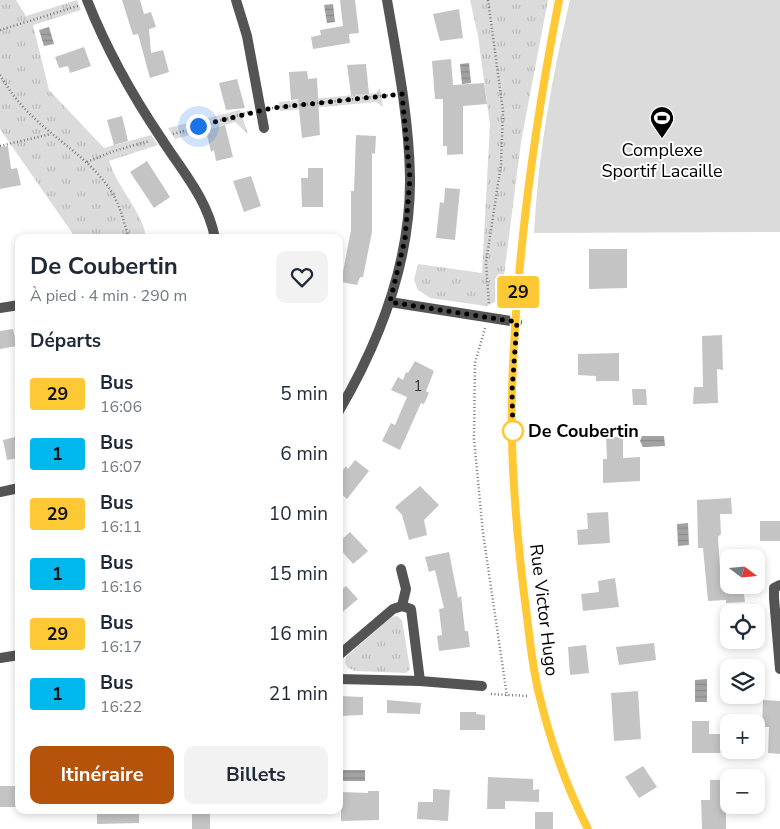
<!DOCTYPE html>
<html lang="fr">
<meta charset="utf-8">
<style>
body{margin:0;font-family:"Nunito Sans",sans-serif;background:#f2f2f3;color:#1f2937;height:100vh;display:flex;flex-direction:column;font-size:19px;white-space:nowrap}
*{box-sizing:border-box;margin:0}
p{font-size:16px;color:#747a83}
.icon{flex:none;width:28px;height:28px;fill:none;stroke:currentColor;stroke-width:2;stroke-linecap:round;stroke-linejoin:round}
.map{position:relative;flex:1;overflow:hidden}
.side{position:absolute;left:15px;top:234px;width:328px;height:580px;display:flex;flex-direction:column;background:#fff;border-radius:10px;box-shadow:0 2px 8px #0003}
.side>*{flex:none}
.badge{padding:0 10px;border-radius:4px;font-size:18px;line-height:32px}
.needle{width:32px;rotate:106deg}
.controls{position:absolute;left:720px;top:549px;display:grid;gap:10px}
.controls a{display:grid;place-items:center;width:45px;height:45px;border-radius:10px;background:#fff;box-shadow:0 2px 8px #0003;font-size:25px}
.you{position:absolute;width:25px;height:25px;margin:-12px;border:4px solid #fff;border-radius:50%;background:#1a73e8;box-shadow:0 0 0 8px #1a73e833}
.map>.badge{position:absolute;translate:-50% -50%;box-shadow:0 0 0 2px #fff}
h2{padding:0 15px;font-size:19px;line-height:45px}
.round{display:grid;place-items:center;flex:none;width:52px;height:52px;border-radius:10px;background:#f2f2f3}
.head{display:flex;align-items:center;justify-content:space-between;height:85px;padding:0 15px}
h1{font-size:24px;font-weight:700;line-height:38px}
.primary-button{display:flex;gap:10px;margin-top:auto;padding:10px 15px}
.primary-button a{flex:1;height:58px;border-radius:10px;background:#b45309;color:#fff;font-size:20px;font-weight:700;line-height:58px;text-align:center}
.primary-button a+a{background:#f2f2f3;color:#1f2937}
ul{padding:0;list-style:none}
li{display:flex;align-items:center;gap:15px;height:60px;padding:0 15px}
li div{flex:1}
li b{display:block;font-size:19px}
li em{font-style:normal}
li .badge{min-width:55px;font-weight:700;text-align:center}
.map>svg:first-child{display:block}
.grass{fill:url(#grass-tufts)}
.garden{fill:#dbdbdb}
.water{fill:url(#water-rules)}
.building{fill:#c4c4c4}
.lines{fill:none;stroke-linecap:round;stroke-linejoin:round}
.path{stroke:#767676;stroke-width:2.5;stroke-dasharray:1 2.5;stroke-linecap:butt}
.minor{stroke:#545454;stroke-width:10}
.tertiary{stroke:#545454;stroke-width:10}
.line-casing{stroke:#fff;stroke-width:11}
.line{stroke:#ffc936;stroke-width:8}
.walk{stroke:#000;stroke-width:5;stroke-dasharray:0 9}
.stop-dot{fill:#fff;stroke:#ffc936;stroke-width:2.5}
.labels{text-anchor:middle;stroke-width:4;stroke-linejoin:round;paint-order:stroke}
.number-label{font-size:15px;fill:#313131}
.poi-label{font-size:18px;fill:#000;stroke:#fff}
.stop-label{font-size:18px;font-weight:bold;fill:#000;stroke:#fff;text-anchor:start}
.street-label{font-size:18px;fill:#000;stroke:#fff}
</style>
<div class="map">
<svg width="780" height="829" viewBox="0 0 780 829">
<defs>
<pattern id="grass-tufts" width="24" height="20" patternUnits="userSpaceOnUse" patternTransform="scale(1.25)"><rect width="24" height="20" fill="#dbdbdb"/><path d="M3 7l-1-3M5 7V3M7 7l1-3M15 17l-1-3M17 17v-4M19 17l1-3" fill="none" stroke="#bababa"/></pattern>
<pattern id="water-rules" width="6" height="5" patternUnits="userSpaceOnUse" patternTransform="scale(1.25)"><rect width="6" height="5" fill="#a2a2a2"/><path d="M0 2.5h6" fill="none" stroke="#8a8a8a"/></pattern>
</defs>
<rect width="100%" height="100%" fill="#fff"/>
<g class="grass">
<path d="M0,0H16L26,16L77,0L81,10L33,25L49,90L104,148L151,135L158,145L109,161C117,187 143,213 146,237H75L0,129Z"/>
<polygon points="470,0 548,0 521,142 501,299 486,306 430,298 418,290 414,280 418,264 482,273 490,125 478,36"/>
<polygon points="380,88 383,107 376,102 280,111 279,102 376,93"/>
<polygon points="240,110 248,134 235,122 175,139 168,128"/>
<polygon points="397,616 402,620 410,669 406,673 355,671 348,668 345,663 346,657 391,617"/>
</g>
<path class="garden" d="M570,0H780V232L534,233C538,154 552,77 570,0Z"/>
<g class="water">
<polygon points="333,4 335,22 327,23 324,5"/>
<polygon points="49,27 54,44 44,46 39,30"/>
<polygon points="469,63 471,83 462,84 460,64"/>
<polygon points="642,436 664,436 665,446 643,447 640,441"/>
<polygon points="688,523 689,545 678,546 677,524"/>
<polygon points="707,679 707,702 695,702 695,680"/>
<rect x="343" y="770" width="22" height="11"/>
</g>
<g class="building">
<polygon points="122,0 140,0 144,14 151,12 156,27 149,29 151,53 163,50 169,72 150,78 138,34 133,35"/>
<polygon points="340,0 355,0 359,33 349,34 350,43 313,49 311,37 321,35 320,30 343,26"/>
<polygon points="459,9 463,38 440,41 433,14"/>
<polygon points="84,47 91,66 70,73 68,66 59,68 55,57"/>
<polygon points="451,59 453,85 484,83 487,104 463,106 463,154 447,155 447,146 443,146 443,99 435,99 432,61"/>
<polygon points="366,64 369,94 351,95 347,65"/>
<polygon points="307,71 308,79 317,78 320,135 302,138 298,99 291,100 289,72"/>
<polygon points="237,79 245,108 226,110 219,83"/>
<polygon points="122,116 128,141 114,145 107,120"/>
<polygon points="225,125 233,157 216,161 214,150 211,152 206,130"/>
<polygon points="356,135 376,136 375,154 372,153 372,232 363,277 360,277 357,285 341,282 351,230 351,191 354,191"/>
<polygon points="8,146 11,169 17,168 21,185 0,189 0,147"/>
<polygon points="147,161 170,197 154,208 130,172"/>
<polygon points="308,168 323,168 323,207 302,207 301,178 308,178"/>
<polygon points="251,176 261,206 244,212 233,181"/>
<polygon points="445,188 460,189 455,240 436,238 440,202 444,203"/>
<polygon points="589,249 627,249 627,288 589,289"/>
<polygon points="13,329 17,346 0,349 0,331"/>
<polygon points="722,335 723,370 717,369 718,403 693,404 694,387 703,387 702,336"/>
<polygon points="619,353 619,381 596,381 596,376 578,375 578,354"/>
<polygon points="415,361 434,371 426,391 429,393 424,404 421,403 400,450 382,441 391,423 395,425 407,397 391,390 398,377 403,380 406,372 408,373"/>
<polygon points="632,389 646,389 647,405 633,405"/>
<polygon points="19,436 19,458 7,460 3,440"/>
<polygon points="606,437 623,437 623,458 640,457 640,481 603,483 603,459 607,459"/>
<polygon points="355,460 369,471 347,499 339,492 339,475 346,466 348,469"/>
<polygon points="420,486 439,505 424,520 427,535 409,540 402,515 395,507"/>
<polygon points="731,498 732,514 720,514 721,534 718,537 720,569 729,568 729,585 731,587 743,586 745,602 726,603 726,600 708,601 703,548 698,548 697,500"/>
<polygon points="608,512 610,543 578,545 577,530 588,529 587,513"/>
<rect x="760" y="521" width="20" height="20"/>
<polygon points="350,532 368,551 353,564 339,548 339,542"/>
<polygon points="449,552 458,598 461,596 465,631 468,631 470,647 439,651 437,636 442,635 439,609 444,608 435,570 429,572 425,557"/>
<polygon points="615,578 619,607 583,611 581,594 599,592 598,581"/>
<polygon points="346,586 358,599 339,615 339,592"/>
<polygon points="654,643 656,660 619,665 616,647"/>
<polygon points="586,645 589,673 570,675 568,647"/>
<polygon points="638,691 641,739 614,741 611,693"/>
<polygon points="339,696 363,697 363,715 339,716"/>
<polygon points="387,700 421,703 420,714 387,713"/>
<polygon points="763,700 780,701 780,754 768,753 769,727 762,727"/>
<polygon points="460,712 476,712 476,714 485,715 485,730 460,730"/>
<polygon points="692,721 709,721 709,734 729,734 729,753 692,753"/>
<polygon points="643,766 657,787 639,798 625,777"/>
<polygon points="488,777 533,779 533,790 539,789 539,802 505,801 505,809 487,809"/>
<polygon points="710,780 729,780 729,810 726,810 726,829 702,829 701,800 710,800"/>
<rect x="0" y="786" width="17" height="21"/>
<polygon points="433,789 450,790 448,821 417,819 418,802 433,802"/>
<polygon points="368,791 379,791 379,820 341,821 341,792 368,793"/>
<polygon points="97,810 139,810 139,823 97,824"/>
<rect x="192" y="810" width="18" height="19"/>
<rect x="535" y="812" width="18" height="17"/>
</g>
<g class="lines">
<g class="path">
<polyline points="488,0 503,111 501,164 486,263 489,305"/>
<polyline points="0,30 78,6"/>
<path d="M0,75C9,90 19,104 33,117C58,141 89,159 109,188C120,203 123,220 129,238"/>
<polyline points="272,108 391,95"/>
<polyline points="173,134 249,112"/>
<polyline points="0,146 51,134"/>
<polyline points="87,162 114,151 149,141"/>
<polyline points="485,328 475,363 474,439 483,533 507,696"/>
<polyline points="491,694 528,696"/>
</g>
<g class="minor">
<path d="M87,0C106,48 132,95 161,138C182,171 207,198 215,238"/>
<polyline points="236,0 247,36 264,128"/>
<polyline points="390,302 517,322"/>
<polyline points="0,308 19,305"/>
<path d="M339,411C380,341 411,260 410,177C409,118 397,58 387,0"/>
<polyline points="0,492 19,488"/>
<polyline points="401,569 406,589 402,606"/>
<polyline points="780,585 774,588 774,598 780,669"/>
<polyline points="339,655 393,609 402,606 411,609 420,681 339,679"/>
<polyline points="0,658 19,655"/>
<polyline points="420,681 482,686"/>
</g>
<path class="tertiary" d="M559,0C534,128 516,260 512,391C510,455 516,521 523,585C528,622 531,662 540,698C551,743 567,788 588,829"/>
</g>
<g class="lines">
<g class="line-casing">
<path id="line" d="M559,0C534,128 516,260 512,391C510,458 516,527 524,594C529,628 531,664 540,698C551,743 567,788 588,829"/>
</g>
<use href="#line" class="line"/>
<polyline class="walk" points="198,126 272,108 402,94 410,178 405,239 390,302 517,322 512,391 513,435 513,431"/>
</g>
<defs>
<g id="stadium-pin" transform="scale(1.25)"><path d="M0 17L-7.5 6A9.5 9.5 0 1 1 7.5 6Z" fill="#000" stroke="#fff"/><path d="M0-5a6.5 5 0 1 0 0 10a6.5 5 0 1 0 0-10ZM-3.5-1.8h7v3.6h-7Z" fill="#fff"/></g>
</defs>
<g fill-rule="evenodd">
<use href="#stadium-pin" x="662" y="118"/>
</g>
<circle class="stop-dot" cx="513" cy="431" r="10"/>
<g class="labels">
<g class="number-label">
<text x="418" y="391">1</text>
</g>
<g class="poi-label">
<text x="662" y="156">Complexe<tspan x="662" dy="21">Sportif Lacaille</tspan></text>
</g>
<g class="stop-label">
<text x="528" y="437">De Coubertin</text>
</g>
<g class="street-label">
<text transform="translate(544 610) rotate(83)" y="6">Rue Victor Hugo</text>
</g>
</g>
</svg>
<div class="controls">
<a><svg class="needle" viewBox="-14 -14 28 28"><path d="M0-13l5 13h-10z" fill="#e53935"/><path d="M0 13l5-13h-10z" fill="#747a83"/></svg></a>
<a><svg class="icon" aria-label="locate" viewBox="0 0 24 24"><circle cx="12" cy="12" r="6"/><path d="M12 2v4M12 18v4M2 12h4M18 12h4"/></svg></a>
<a><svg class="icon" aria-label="layers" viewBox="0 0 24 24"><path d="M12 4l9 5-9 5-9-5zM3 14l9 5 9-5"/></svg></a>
<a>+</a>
<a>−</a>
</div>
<div class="you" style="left:198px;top:126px"></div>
<b class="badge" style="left:518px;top:292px;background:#ffc936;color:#111">29</b>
<section class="side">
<div class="head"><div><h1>De Coubertin</h1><p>À pied · 4 min · 290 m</p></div><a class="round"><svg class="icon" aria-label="heart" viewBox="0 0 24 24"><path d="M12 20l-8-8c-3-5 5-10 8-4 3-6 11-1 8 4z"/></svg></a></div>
<h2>Départs</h2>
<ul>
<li><span class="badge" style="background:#ffc936;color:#111">29</span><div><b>Bus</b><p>16:06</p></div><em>5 min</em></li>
<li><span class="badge" style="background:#00b8ed;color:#111">1</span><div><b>Bus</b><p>16:07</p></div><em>6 min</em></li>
<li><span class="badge" style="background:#ffc936;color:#111">29</span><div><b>Bus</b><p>16:11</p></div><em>10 min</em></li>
<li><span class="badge" style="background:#00b8ed;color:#111">1</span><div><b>Bus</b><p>16:16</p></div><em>15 min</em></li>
<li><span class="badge" style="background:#ffc936;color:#111">29</span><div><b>Bus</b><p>16:17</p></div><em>16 min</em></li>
<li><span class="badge" style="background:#00b8ed;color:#111">1</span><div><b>Bus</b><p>16:22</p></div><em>21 min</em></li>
</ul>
<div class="primary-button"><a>Itinéraire</a><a>Billets</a></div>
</section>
</div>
